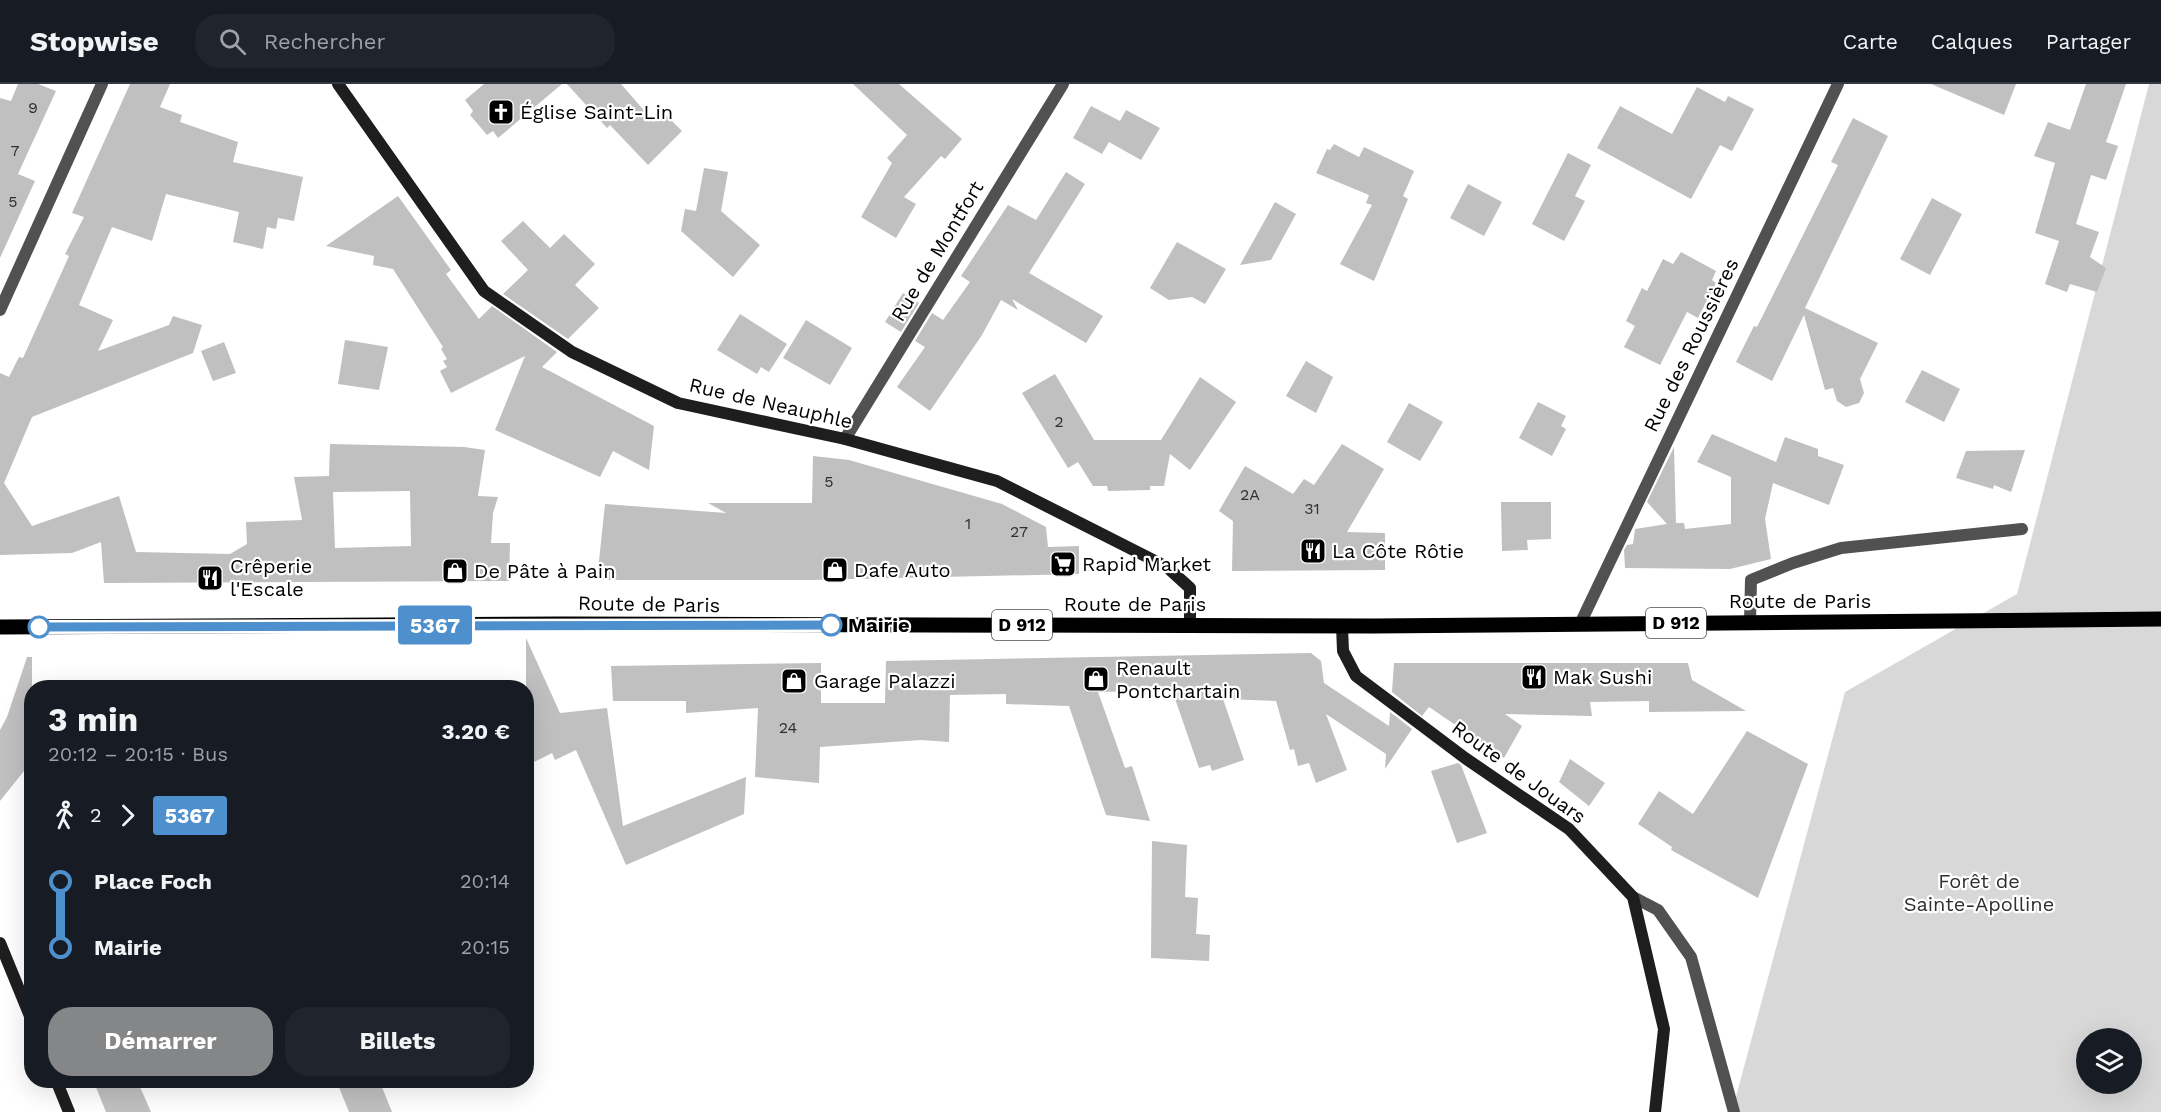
<!DOCTYPE html>
<html lang="fr">
<meta charset="utf-8">
<style>
body{margin:0;font-family:"Work Sans",sans-serif;background:#20242c;color:#f1f3f6;height:100vh;display:flex;flex-direction:column;font-size:22px;white-space:nowrap}
*{box-sizing:border-box;margin:0}
p{font-size:20px;color:#9ea1a6}
.icon{flex:none;width:33px;height:33px;fill:none;stroke:currentColor;stroke-width:2;stroke-linecap:round;stroke-linejoin:round}
.map{position:relative;flex:1;overflow:hidden}
.details{position:absolute;left:24px;top:596px;width:510px;height:408px;display:flex;flex-direction:column;background:#171b24;border-radius:24px;box-shadow:0 6px 24px #0002}
.details>*{flex:none}
.badge{padding:0 12px;border-radius:4px;font-size:21px;line-height:39px}
.buttons{position:absolute;left:2076px;top:944px;display:grid;gap:12px}
.buttons a{display:grid;place-items:center;width:66px;height:66px;border-radius:50%;background:#171b24;box-shadow:0 6px 24px #0002;font-size:30px}
.map>.badge{position:absolute;translate:-50% -50%;box-shadow:0 0 0 3px #fff}
.legs{display:flex;align-items:center;gap:9px;height:66px;padding:0 24px;font-size:20px}
.legs p{margin-inline-start:auto}
.summary{display:flex;align-items:center;justify-content:space-between;height:102px;padding:0 24px}
h1{font-size:33px;font-weight:700;line-height:45px}
.primary-button{display:flex;gap:12px;margin-top:auto;padding:12px 24px}
.primary-button a{flex:1;height:69px;border-radius:24px;background:#858687;color:#fff;font-size:24px;font-weight:700;line-height:69px;text-align:center}
.primary-button a+a{background:#20242c;color:#f1f3f6}
ul{padding:0 24px;list-style:none}
li{display:flex;align-items:center;gap:21px;height:66px;font-size:22px}
li i{display:grid;place-items:center;width:9px;height:100%;margin:0 8px;background:currentColor}
li i::after{content:'';width:15px;height:15px;margin:-8px;border:4px solid;border-radius:50%;background:#171b24}
li p{margin-inline-start:auto}
li:first-child i{background:linear-gradient(#0000 50%,currentColor 0)}
li:last-child i{background:linear-gradient(currentColor 50%,#0000 0)}
header{display:flex;align-items:center;gap:36px;box-sizing:border-box;height:84px;padding:0 30px;background:#171b24;border-bottom:2px solid #363941}
header strong{font-size:28px}
nav{display:flex;gap:33px;margin-inline-start:auto;font-size:21px}
.search{width:420px;height:54px;background:#20242c;display:flex;align-items:center;gap:15px;box-sizing:border-box;padding:0 21px;border-radius:24px;color:#9ea1a6;font-size:22px}
.map>svg:first-child{display:block}
.green{fill:#d8d8d8;fill-rule:evenodd}
.building{fill:#c0c0c0;fill-rule:evenodd}
.lines{fill:none;stroke-linecap:round;stroke-linejoin:round}
.street{stroke:#515151;stroke-width:12}
.secondary{stroke:#1e1e1e;stroke-width:12}
.primary{stroke:#000;stroke-width:15}
.line-1-casing{stroke:#fff;stroke-width:14}
.line-1{stroke:#4d90cd;stroke-width:9}
.stop-1-dot{fill:#fff;stroke:#4d90cd;stroke-width:3}
.labels{text-anchor:middle;stroke-width:4.5;stroke-linejoin:round;paint-order:stroke}
.number-label{font-size:16px;fill:#303030}
.shield{fill:#fff;stroke:#4c4c4c;stroke-width:1.5}
.shield-label{font-size:18px;font-weight:bold;fill:#000}
.poi-label{font-size:20px;fill:#000;stroke:#fff;text-anchor:start}
.street-label{font-size:20px;fill:#000;stroke:#fff}
.stop-label{font-size:20px;font-weight:bold;fill:#000;stroke:#fff;text-anchor:start}
.park-label{font-size:20px;fill:#2f2f2f;stroke:#fff}
</style>
<header>
<strong>Stopwise</strong>
<div class="search"><svg class="icon" aria-label="search" viewBox="0 0 24 24"><circle cx="10" cy="10" r="6"/><path d="M15 15l6 6"/></svg>Rechercher</div>
<nav><a>Carte</a><a>Calques</a><a>Partager</a></nav>
</header>
<div class="map">
<svg width="2161" height="1028" viewBox="0 0 2161 1028">
<rect width="100%" height="100%" fill="#fff"/>
<path class="green" d="M2149,0H2161V1028H1739L1734,1020L1845,608L2017,510ZM2086,954H2132V999H2086Z"/>
<g class="building">
<polygon points="18,0 38,0 56,7 18,90 35,97 0,174 0,14 11,17"/>
<path d="M130,0H170L160,23L182,31L180,38L238,58L233,78L303,93L294,137L278,134L276,145L267,143L263,165L233,158L239,128L166,110L152,157L112,143L79,221L113,236L98,267L169,241L173,232L202,241L193,269L32,333L4,399L32,442L119,412L136,468L230,470L247,460L246,438L302,436L294,393L329,392L330,360L464,363L485,366L478,412L498,413L493,429L491,459H510L509,497L104,499L101,458L72,469L0,471V289L9,293L19,273L23,274L69,172L65,170L84,133L72,129ZM410,407L411,462L335,464L333,408Z"/>
<polygon points="484,0 562,0 498,54 493,47 487,51 470,31 473,27 465,16"/>
<polygon points="567,0 621,0 654,38 663,28 682,47 648,81 610,41 607,44"/>
<polygon points="853,0 899,0 962,55 945,75 941,72 904,113 916,120 896,154 861,133 892,79 887,74 907,51"/>
<polygon points="1931,0 2016,0 2004,31"/>
<polygon points="2086,0 2126,0 2106,58 2118,62 2106,96 2091,91 2076,140 2099,148 2090,173 2106,184 2097,208 2070,200 2067,208 2045,200 2059,157 2035,149 2055,79 2034,72 2048,38 2070,46"/>
<polygon points="1697,3 1725,18 1728,12 1754,25 1732,67 1720,61 1691,115 1597,64 1620,22 1672,50"/>
<polygon points="1091,22 1120,37 1126,26 1160,44 1141,76 1109,58 1102,70 1073,54"/>
<polygon points="1853,34 1888,52 1805,224 1878,259 1860,295 1864,309 1859,319 1846,323 1837,317 1833,304 1825,306 1804,231 1772,297 1736,278 1754,242 1757,243 1838,81 1831,78"/>
<polygon points="1334,60 1359,73 1364,63 1414,87 1403,112 1408,115 1374,197 1340,180 1372,121 1366,119 1369,111 1316,89 1327,65 1330,66"/>
<polygon points="1568,69 1591,81 1575,112 1585,117 1564,157 1532,140"/>
<polygon points="704,84 728,88 721,127 760,161 733,193 681,147 685,125 696,127"/>
<polygon points="1066,88 1085,100 1029,189 1103,232 1086,259 1012,215 1018,226 1001,216 982,251 930,327 897,303 925,263 915,257 932,229 943,236 970,198 961,192 1008,121 1036,136"/>
<polygon points="1468,100 1502,118 1484,152 1450,134"/>
<polygon points="398,112 451,186 446,190 479,235 492,222 557,268 542,283 654,342 649,386 613,367 600,393 495,346 525,272 451,309 440,287 447,283 443,277 447,275 441,265 443,263 393,185 373,181 374,172 326,162"/>
<polygon points="1932,114 1962,130 1930,191 1900,175"/>
<polygon points="1275,118 1296,130 1271,176 1240,181"/>
<polygon points="523,137 550,164 564,150 595,180 575,201 599,224 568,255 503,210 528,186 501,157"/>
<polygon points="1177,158 1226,185 1205,220 1192,213 1169,216 1150,204"/>
<polygon points="1681,168 1716,187 1712,196 1716,199 1698,234 1687,228 1660,281 1624,263 1635,242 1626,237 1642,204 1647,207 1663,175 1673,180"/>
<polygon points="903,209 919,219 901,248 885,238"/>
<polygon points="740,230 787,260 769,288 761,283 757,290 717,266"/>
<polygon points="806,236 852,264 830,301 783,274"/>
<polygon points="345,256 388,263 379,306 338,300"/>
<polygon points="224,258 236,289 213,297 201,267"/>
<polygon points="1306,277 1333,293 1316,329 1286,312"/>
<polygon points="1922,286 1960,305 1944,338 1905,318"/>
<polygon points="1055,290 1094,356 1161,356 1200,293 1236,318 1190,386 1170,370 1164,402 1150,402 1150,406 1108,407 1107,402 1093,402 1078,378 1068,384 1022,309"/>
<polygon points="1538,318 1566,332 1561,342 1566,345 1552,372 1519,354"/>
<polygon points="1409,319 1443,338 1420,377 1387,358"/>
<polygon points="1712,350 1776,378 1785,353 1818,365 1818,372 1844,381 1829,421 1773,399 1765,435 1771,475 1730,485 1625,484 1624,466 1627,461 1633,460 1635,445 1667,440 1647,418 1674,363 1676,439 1684,439 1685,445 1731,440 1731,393 1697,378"/>
<polygon points="1342,360 1384,385 1347,448 1385,449 1385,486 1232,487 1233,437 1219,427 1245,382 1293,410 1304,395 1314,401"/>
<polygon points="2025,366 2011,408 1994,401 1993,405 1956,394 1966,367"/>
<polygon points="813,372 849,376 1002,420 1046,443 1048,463 1079,462 1079,490 810,496 597,496 605,420 726,429 708,419 812,419"/>
<polygon points="1501,418 1551,418 1551,455 1527,456 1528,466 1502,467"/>
<polygon points="526,554 560,629 607,624 623,742 746,693 744,730 626,781 576,666 555,676 552,669 526,682"/>
<polygon points="1311,569 1321,577 1324,599 1389,642 1390,628 1412,645 1385,685 1386,670 1326,630 1347,686 1316,699 1309,679 1298,682 1294,665 1290,666 1276,617 1223,615 1244,676 1212,687 1210,681 1199,684 1172,606 1098,608 1125,684 1132,682 1150,737 1106,731 1069,622 1006,620 1006,610 950,611 949,658 921,656 820,663 819,699 755,693 758,624 686,629 686,617 613,617 611,582 821,579 821,619 885,619 886,577"/>
<polygon points="27,573 32,573 32,677 0,717 0,646 7,633"/>
<polygon points="1394,579 1688,579 1692,596 1746,627 1649,628 1649,617 1590,618 1592,632 1505,630 1522,642 1504,674 1429,623 1422,632 1392,608"/>
<polygon points="1747,647 1808,680 1758,814 1671,766 1672,763 1638,740 1659,707 1693,730"/>
<polygon points="1570,675 1605,699 1589,722 1559,698"/>
<polygon points="1458,679 1461,681 1487,749 1457,759 1431,687"/>
<polygon points="1152,757 1187,761 1185,813 1198,814 1196,850 1210,851 1209,877 1151,874"/>
<polygon points="93,996 137,996 151,1028 106,1028"/>
<polygon points="336,996 379,996 392,1028 349,1028"/>
</g>
<g class="lines">
<g class="street">
<polyline points="0,226 102,0"/>
<polyline points="845,355 1063,0"/>
<polyline points="1750,539 1751,496 1793,479 1841,464 2022,445"/>
<polyline points="1580,540 1838,0"/>
<polyline points="1633,813 1658,826 1691,873 1734,1028"/>
</g>
<g class="secondary">
<polyline points="338,0 484,207 572,268 678,319 845,355 997,397 1167,483 1190,504 1190,541"/>
<polyline points="1342,542 1343,567 1356,592 1465,674 1569,745 1633,813 1664,945 1655,1028"/>
<polyline points="0,859 32,937"/>
<polyline points="56,996 69,1028"/>
</g>
<polyline class="primary" points="0,543 560,540 1374,542 2161,535"/>
</g>
<g class="lines">
<g class="line-1-casing">
<polyline id="line-1" points="39,543 831,541"/>
</g>
<use href="#line-1" class="line-1"/>
</g>
<defs>
<g id="church-square" transform="scale(1.35)"><rect x="-9" y="-9" width="18" height="18" rx="4" fill="#000" stroke="#fff"/><path d="M-1.2-6h2.4v3.5h3.3v2.4h-3.3V6h-2.4V-.1h-3.3v-2.4h3.3Z" fill="#fff"/></g>
<g id="restaurant-square" transform="scale(1.35)"><rect x="-9" y="-9" width="18" height="18" rx="4" fill="#000" stroke="#fff"/><path d="M-5-6h1v4h1v-4h1v4h1v-4h1v5L-1.5 .5V6h-2V.5L-5-1ZM5-6V6H3V1.5H1.5Q1.5-4 5-6Z" fill="#fff"/></g>
<g id="supermarket-square" transform="scale(1.35)"><rect x="-9" y="-9" width="18" height="18" rx="4" fill="#000" stroke="#fff"/><path d="M-6-5.5h2.5l.6 2H6L4.5 2H-2.5L-4.4-4H-6ZM-1.5 3.2a1.3 1.3 0 1 0 .1 0ZM3 3.2a1.3 1.3 0 1 0 .1 0Z" fill="#fff"/></g>
<g id="shop-square" transform="scale(1.35)"><rect x="-9" y="-9" width="18" height="18" rx="4" fill="#000" stroke="#fff"/><path d="M-5-2.5h2.3a2.7 3.5 0 0 1 5.4 0H5L5.5 6h-11ZM-1.5-2.5h3a1.5 2.3 0 0 0-3 0Z" fill="#fff"/></g>
</defs>
<g fill-rule="evenodd">
<use href="#church-square" x="501" y="28"/>
<use href="#restaurant-square" x="1313" y="467"/>
<use href="#supermarket-square" x="1063" y="480"/>
<use href="#shop-square" x="835" y="486"/>
<use href="#shop-square" x="455" y="487"/>
<use href="#restaurant-square" x="210" y="494"/>
<use href="#restaurant-square" x="1534" y="593"/>
<use href="#shop-square" x="1096" y="595"/>
<use href="#shop-square" x="794" y="597"/>
</g>
<g class="stop-1-dot">
<circle cx="831" cy="541" r="10"/>
<circle cx="39" cy="543" r="10"/>
</g>
<g class="labels">
<g class="number-label">
<text x="33" y="29">9</text>
<text x="15" y="72">7</text>
<text x="13" y="123">5</text>
<text x="1059" y="343">2</text>
<text x="829" y="403">5</text>
<text x="1250" y="416">2A</text>
<text x="1312" y="430">31</text>
<text x="968" y="445">1</text>
<text x="1019" y="453">27</text>
<text x="788" y="649">24</text>
</g>
<g class="shield">
<rect x="1646" y="524" width="60" height="30" rx="4.5"/>
<rect x="992" y="526" width="60" height="30" rx="4.5"/>
</g>
<g class="shield-label">
<text x="1676" y="545">D 912</text>
<text x="1022" y="547">D 912</text>
</g>
<g class="poi-label">
<text x="520" y="35">Église Saint-Lin</text>
<text x="1332" y="474">La Côte Rôtie</text>
<text x="1082" y="487">Rapid Market</text>
<text x="230" y="489">Crêperie<tspan x="230" dy="23">l'Escale</tspan></text>
<text x="854" y="493">Dafe Auto</text>
<text x="474" y="494">De Pâte à Pain</text>
<text x="1116" y="591">Renault<tspan x="1116" dy="23">Pontchartain</tspan></text>
<text x="1553" y="600">Mak Sushi</text>
<text x="814" y="604">Garage Palazzi</text>
</g>
<g class="street-label">
<text transform="translate(937 167) rotate(-59)" y="7">Rue de Montfort</text>
<text transform="translate(1691 261) rotate(-64)" y="7">Rue des Roussières</text>
<text transform="translate(771 319) rotate(13)" y="7">Rue de Neauphle</text>
<text x="1800" y="524">Route de Paris</text>
<text transform="translate(649 520) rotate(1)" y="7">Route de Paris</text>
<text x="1135" y="527">Route de Paris</text>
<text transform="translate(1519 688) rotate(36)" y="7">Route de Jouars</text>
</g>
<g class="stop-label">
<text x="848" y="548">Mairie</text>
</g>
<g class="park-label">
<text x="1979" y="804">Forêt de<tspan x="1979" dy="23">Sainte-Apolline</tspan></text>
</g>
</g>
</svg>
<div class="buttons">
<a><svg class="icon" aria-label="layers" viewBox="0 0 24 24"><path d="M12 4l9 5-9 5-9-5zM3 14l9 5 9-5"/></svg></a>
</div>
<b class="badge" style="left:435px;top:541px;background:#4d90cd;color:#fff">5367</b>
<section class="details">
<div class="summary"><div><h1>3 min</h1><p>20:12 – 20:15 · Bus</p></div><b>3.20 €</b></div>
<div class="legs"><svg class="icon" aria-label="walk" viewBox="0 0 24 24"><circle cx="13" cy="4" r="2"/><path d="M13 8l-2 6 4 7M11 14l-3 7M7 12l3-4h3l4 4"/></svg>2<svg class="icon" aria-label="forward" viewBox="0 0 24 24"><path d="M9 5l7 7-7 7"/></svg><b class="badge" style="background:#4d90cd;color:#fff">5367</b></div>
<ul>
<li><i style="color:#4d90cd"></i><b>Place Foch</b><p>20:14</p></li>
<li><i style="color:#4d90cd"></i><b>Mairie</b><p>20:15</p></li>
</ul>
<div class="primary-button"><a>Démarrer</a><a>Billets</a></div>
</section>
</div>
